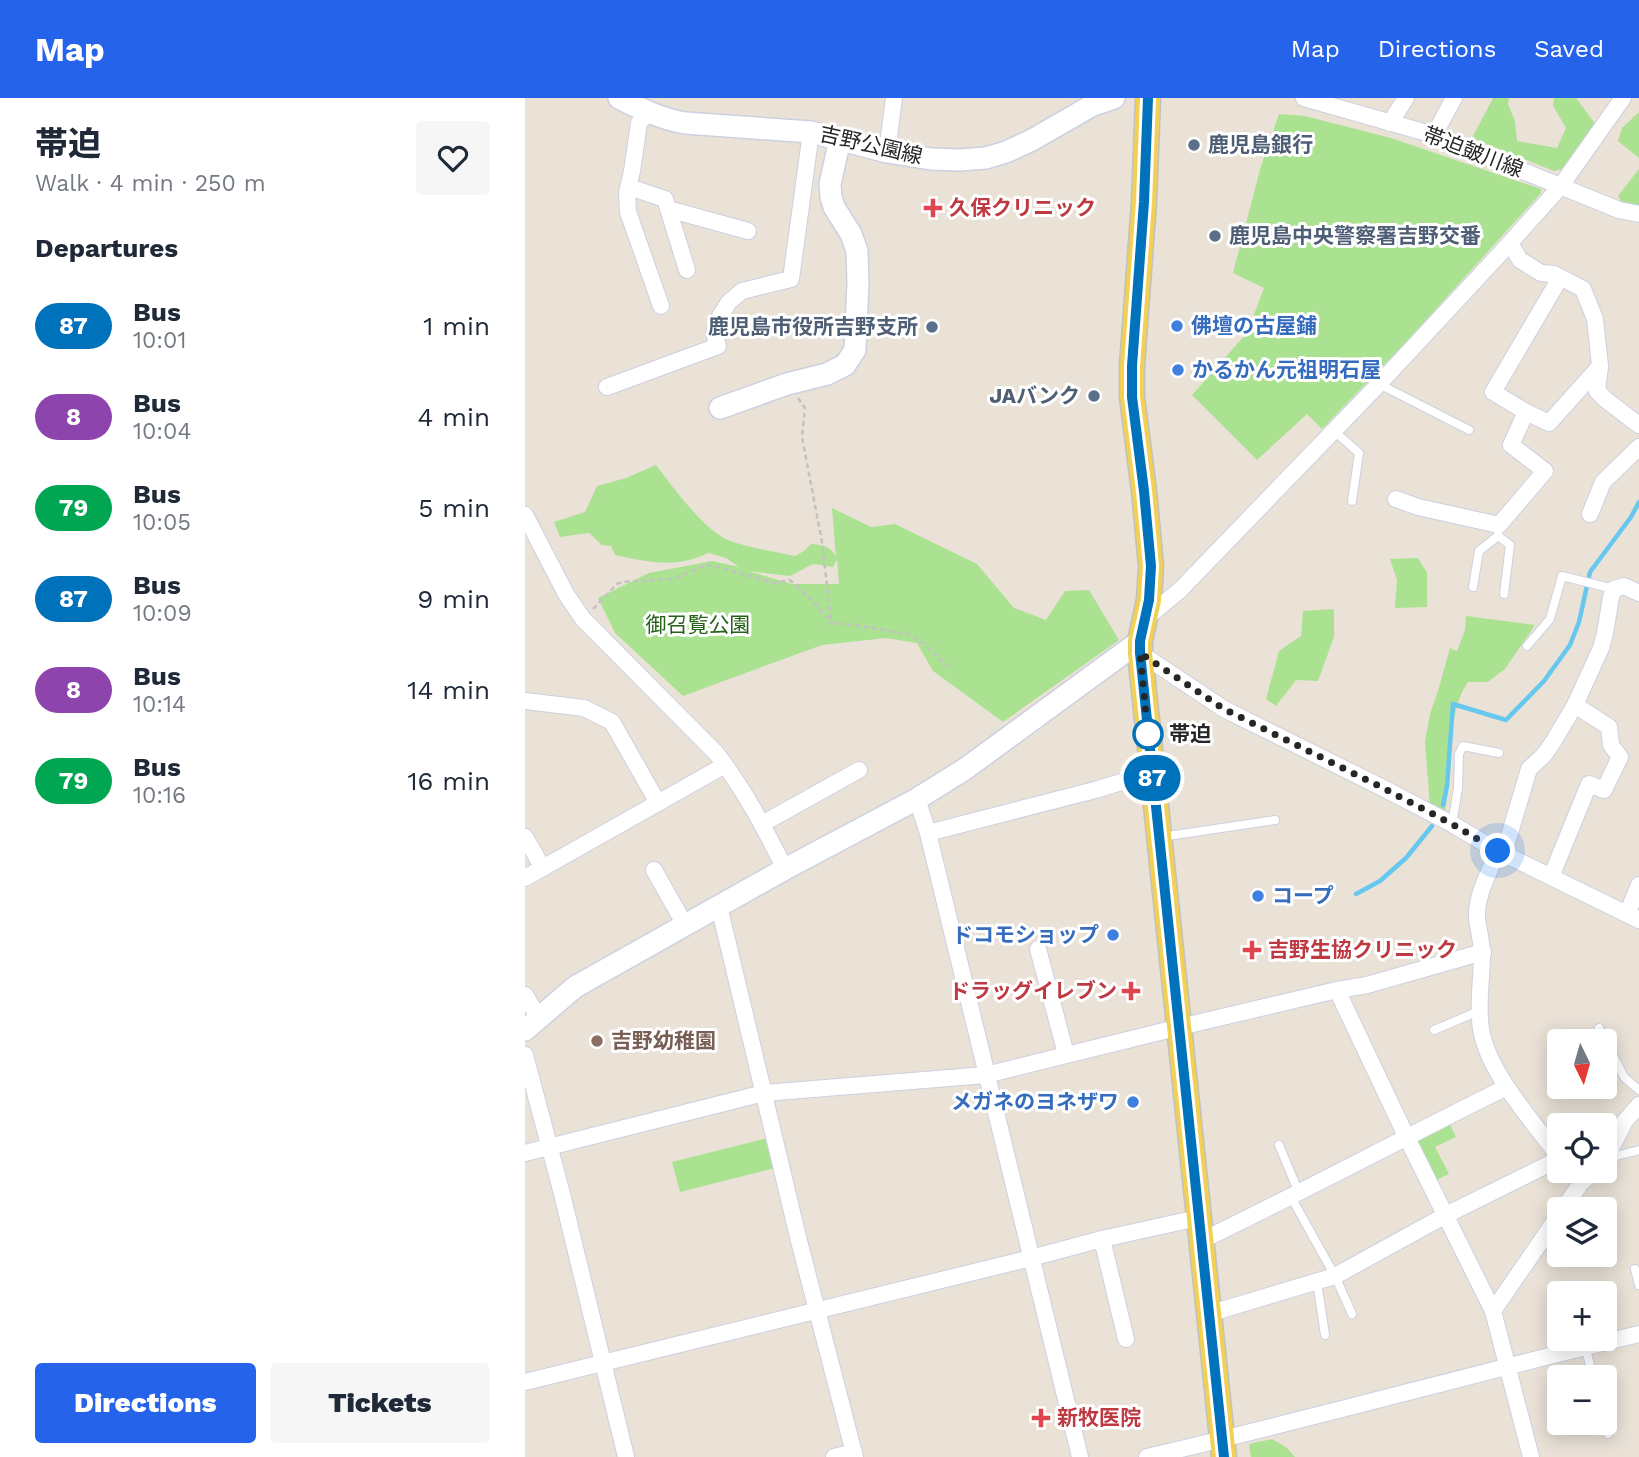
<!DOCTYPE html>
<meta charset="utf-8">
<style>
body{margin:0;font-family:"Work Sans","Noto Sans JP",sans-serif;background:#f6f6f7;color:#1f2937;height:100vh;display:flex;flex-direction:column;font-size:26px;white-space:nowrap}
*{box-sizing:border-box;margin:0}
p{font-size:23px;color:#747a83}
.icon{flex:none;width:38px;height:38px;fill:none;stroke:currentColor;stroke-width:2;stroke-linecap:round;stroke-linejoin:round}
.map{position:relative;flex:1;overflow:hidden}
.sheet{display:flex;flex-direction:column;background:#fff;width:525px}
.sheet>*{flex:none}
.badge{padding:0 14px;border-radius:23px;font-size:24px;line-height:46px}
.needle{width:46px;rotate:175deg}
.controls{position:absolute;left:1022px;top:931px;display:grid;gap:14px}
.controls a{display:grid;place-items:center;width:70px;height:70px;border-radius:7px;background:#fff;box-shadow:0 4px 18px #0003;font-size:35px}
.you{position:absolute;width:35px;height:35px;margin:-18px;border:5px solid #fff;border-radius:50%;background:#1a73e8;box-shadow:0 0 0 10px #1a73e833}
.map>.badge{position:absolute;translate:-50% -50%;box-shadow:0 0 0 4px #fff}
h2{padding:0 35px;font-size:26px;line-height:63px}
.round{display:grid;place-items:center;flex:none;width:74px;height:74px;border-radius:7px;background:#f6f6f7}
.overview{display:flex;align-items:center;justify-content:space-between;height:119px;padding:0 35px}
h1{font-size:33px;font-weight:800;line-height:52px}
.cta{display:flex;gap:14px;margin-top:auto;padding:14px 35px}
.cta a{flex:1;height:80px;border-radius:7px;background:#2563eb;color:#fff;font-size:28px;font-weight:800;line-height:80px;text-align:center}
.cta a+a{background:#f6f6f7;color:#1f2937}
ul{padding:0;list-style:none}
li{display:flex;align-items:center;gap:21px;height:91px;padding:0 35px}
li div{flex:1}
li b{display:block;font-size:26px}
li em{font-style:normal}
li .badge{min-width:77px;font-weight:700;text-align:center}
header{display:flex;align-items:center;gap:42px;box-sizing:border-box;height:98px;padding:0 35px;background:#2563eb;color:#fff}
header strong{font-size:33px}
nav{display:flex;gap:38px;margin-inline-start:auto;font-size:24px}
main{display:flex;flex:1;min-height:0}
.map>svg:first-child{display:block}
.green{fill:#abe291;fill-rule:evenodd}
.lines{fill:none;stroke-linecap:round;stroke-linejoin:round}
.stream{stroke:#66c8ef;stroke-width:4.5}
.lane-casing{stroke:#ccd0e0;stroke-width:10}
.street-casing{stroke:#ccd0e0;stroke-width:18}
.secondary-casing{stroke:#ccd0e0;stroke-width:24}
.primary-casing{stroke:#c2c2c2;stroke-width:27}
.path{stroke:#c2c2c2;stroke-width:2.5;stroke-dasharray:5 3.5;stroke-linecap:butt}
.lane{stroke:#fff;stroke-width:8}
.street{stroke:#fff;stroke-width:16}
.secondary{stroke:#fff;stroke-width:21}
.primary{stroke:#f2d054;stroke-width:24}
.line-casing{stroke:#fff;stroke-width:16}
.line{stroke:#0072bc;stroke-width:10}
.walk{stroke:#262626;stroke-width:7;stroke-dasharray:0 12.6}
.service-dot{fill:#5c6f8a;stroke:#fff;stroke-width:2.5}
.health-dot{fill:#e0444e;stroke:#fff;stroke-width:2.5}
.shop-dot{fill:#3f7fe0;stroke:#fff;stroke-width:2.5}
.stop-dot{fill:#fff;stroke:#0072bc;stroke-width:3.5}
.education-dot{fill:#8d6e63;stroke:#fff;stroke-width:2.5}
.labels{text-anchor:middle;stroke-width:6;stroke-linejoin:round;paint-order:stroke}
.street-label{font-size:21px;fill:#262626;stroke:#fff}
.service-label{font-size:21px;font-weight:bold;fill:#4e5e75;stroke:#fff;text-anchor:start}
.health-label{font-size:21px;font-weight:bold;fill:#be3a42;stroke:#fff;text-anchor:start}
.shop-label{font-size:21px;font-weight:bold;fill:#366cbe;stroke:#fff;text-anchor:start}
.park-label{font-size:21px;fill:#256217;stroke:#fff}
.stop-label{font-size:21px;font-weight:bold;fill:#262626;stroke:#fff;text-anchor:start}
.education-label{font-size:21px;font-weight:bold;fill:#785e54;stroke:#fff;text-anchor:start}
</style>
<header>
<strong>Map</strong>
<nav><a>Map</a><a>Directions</a><a>Saved</a></nav>
</header>
<main>
<section class="sheet">
<div class="overview"><div><h1>帯迫</h1><p>Walk · 4 min · 250 m</p></div><a class="round"><svg class="icon" aria-label="heart" viewBox="0 0 24 24"><path d="M12 20l-8-8c-3-5 5-10 8-4 3-6 11-1 8 4z"/></svg></a></div>
<h2>Departures</h2>
<ul>
<li><span class="badge" style="background:#0072bc;color:#fff">87</span><div><b>Bus</b><p>10:01</p></div><em>1 min</em></li>
<li><span class="badge" style="background:#8e44ad;color:#fff">8</span><div><b>Bus</b><p>10:04</p></div><em>4 min</em></li>
<li><span class="badge" style="background:#00a651;color:#fff">79</span><div><b>Bus</b><p>10:05</p></div><em>5 min</em></li>
<li><span class="badge" style="background:#0072bc;color:#fff">87</span><div><b>Bus</b><p>10:09</p></div><em>9 min</em></li>
<li><span class="badge" style="background:#8e44ad;color:#fff">8</span><div><b>Bus</b><p>10:14</p></div><em>14 min</em></li>
<li><span class="badge" style="background:#00a651;color:#fff">79</span><div><b>Bus</b><p>10:16</p></div><em>16 min</em></li>
</ul>
<div class="cta"><a>Directions</a><a>Tickets</a></div>
</section>
<div class="map">
<svg width="1114" height="1359" viewBox="0 0 1114 1359">
<rect width="100%" height="100%" fill="#eae2d7"/>
<g class="green">
<polygon points="968,0 984,0 983,6 990,23 992,43 1032,50 1041,30 1028,8 1029,0 1051,0 1071,27 1038,71 1029,73 947,40"/>
<polygon points="1114,14 1114,109 1096,103 1093,98 1114,71 1114,60 1093,43 1097,30"/>
<polygon points="754,16 780,18 866,40 1016,91 1016,95 880,245 797,331 782,316 732,362 667,297 722,235 739,190 708,175 736,68"/>
<path d="M131,367C148,389 173,424 197,439C212,448 252,454 270,458L279,453L286,446C298,447 306,448 311,459L307,410L346,429L370,426L452,466L489,510L521,522L540,493L564,492L594,542L478,624L408,573L392,545L361,540L297,547L158,598L90,535L73,500L124,475L187,463L214,469L201,460L183,455C151,471 123,464 90,457L86,448L77,447L64,435L35,439L29,424L60,414L72,388L101,380ZM312,461L314,486H267L223,473L265,478L288,466L308,469Z"/>
<polygon points="893,460 902,475 902,509 870,510 872,482 865,461"/>
<polygon points="809,511 809,539 793,583 771,582 751,608 741,601 754,553 776,538 778,513"/>
<path d="M941,518L1010,527L980,571L963,584H943C925,610 927,646 925,675C924,688 922,701 920,714L905,709L900,643L905,616L913,593L925,550L932,553L940,532Z"/>
<polygon points="924,1024 931,1039 910,1049 924,1076 909,1083 888,1042"/>
<polygon points="247,1039 254,1069 155,1094 147,1064"/>
<polygon points="747,1341 762,1350 770,1359 726,1359 724,1346"/>
</g>
<g class="lines">
<g class="stream">
<polyline points="918,707 922,688 928,606 981,622 1019,583 1045,547 1054,524 1065,474 1106,419 1114,404"/>
<polyline points="831,796 855,783 881,760 907,728"/>
</g>
<g class="lane-casing">
<g id="lane">
<polyline points="854,286 944,332"/>
<polyline points="808,332 834,355 827,403"/>
<polyline points="974,427 973,438 985,447 979,496"/>
<polyline points="948,489 954,453 973,438"/>
<polyline points="1002,548 1025,521 1037,478 1089,491"/>
<polyline points="927,726 933,690 934,656 938,648 974,655"/>
<polyline points="636,739 750,722"/>
<polyline points="1074,930 1099,979 1114,992"/>
<polyline points="909,932 954,913"/>
<polyline points="754,1047 774,1095"/>
<polyline points="1083,1060 1114,1052"/>
<polyline points="766,1099 810,1178 827,1216"/>
<polyline points="1110,1171 1114,1187"/>
<polyline points="792,1184 800,1237"/>
<polyline points="1060,1248 1068,1279"/>
<polyline points="1080,1323 1083,1336"/>
</g>
</g>
<g class="street-casing">
<g id="street">
<polyline points="779,0 909,37 1094,112 1114,116"/>
<polyline points="123,15 114,25 107,73 102,95 103,114 136,208"/>
<polyline points="865,25 881,0"/>
<polyline points="909,37 929,0"/>
<polyline points="362,54 369,0"/>
<polyline points="104,89 140,101 162,172"/>
<polyline points="143,111 223,133"/>
<polyline points="985,145 995,162 1016,175 1029,176 1058,191 1070,221 1075,268 1072,293 1081,302 1114,327"/>
<polyline points="1035,180 968,294 1001,314 1024,325 1075,268"/>
<polyline points="82,289 193,248 189,235 195,218 204,204 217,193 266,181 286,34"/>
<polyline points="871,401 893,409 974,427 1020,373 986,347 1001,314"/>
<polyline points="1065,416 1078,384 1114,349"/>
<path d="M0,417L41,496L58,521L191,655C219,691 240,731 260,771"/>
<polyline points="620,521 655,492 854,286 985,145 1035,89 1098,0"/>
<polyline points="615,555 699,611 858,690 927,726 973,753 1114,822"/>
<polyline points="0,603 59,610 87,624 133,705"/>
<polyline points="392,701 403,735 555,1359"/>
<polyline points="237,726 334,672"/>
<polyline points="403,735 570,692 626,675"/>
<polyline points="0,739 18,770"/>
<polyline points="129,772 160,827"/>
<polyline points="1026,779 1064,686 1079,692 1095,659 1086,647 1084,629 1050,607"/>
<polyline points="0,780 200,667"/>
<polyline points="194,808 273,1139 330,1359"/>
<polyline points="1102,816 1114,787"/>
<polyline points="513,851 541,956"/>
<polyline points="812,892 881,1038 968,1213 1006,1359"/>
<polyline points="0,897 14,920"/>
<polyline points="0,957 36,1092 101,1359"/>
<polyline points="0,1055 239,995 461,977 655,929 812,892 842,887 958,854"/>
<path d="M1034,1059C1008,1023 963,975 956,931C952,906 957,881 957,856C957,844 953,831 952,819C951,797 965,773 973,753L981,748L1004,671L1019,657L1028,644L1050,607L1076,550L1080,535L1086,499L1089,491L1099,488L1114,495"/>
<polyline points="1080,1062 1100,1023 1114,1007"/>
<polyline points="1038,1111 1056,1085 1070,1073"/>
<polyline points="577,1141 601,1241"/>
<path d="M676,1143C779,1093 880,1039 982,989"/>
<polyline points="968,1213 1034,1117"/>
<polyline points="683,1216 810,1178 921,1117 1034,1061"/>
<polyline points="0,1284 506,1160 577,1141 673,1120"/>
<polyline points="309,1359 329,1354"/>
<path d="M622,1359C787,1321 950,1275 1114,1236"/>
</g>
</g>
<g class="secondary-casing">
<g id="secondary">
<path d="M94,0C116,11 136,21 160,25L286,34L362,54L406,61L435,62L461,60L481,54L507,42L568,7L589,0"/>
<polyline points="195,310 262,286 302,276 320,267 330,252 333,185 332,153 326,136 309,109 306,99 305,86 315,41"/>
<polyline points="0,932 50,889 260,771 392,701 440,671 615,543"/>
</g>
</g>
<g class="primary-casing">
<polyline id="primary" points="623,0 619,104 607,268 607,299 619,393 626,468 624,502 615,543 615,555 699,1359"/>
</g>
<g class="path">
<polyline points="273,300 280,310 277,339 297,444 306,523"/>
<polyline points="68,511 92,486 97,484 148,481 181,467 194,469 249,485 265,482 288,503 306,525 330,527 383,536 399,546 423,569"/>
</g>
<use href="#lane" class="lane"/>
<use href="#street" class="street"/>
<use href="#secondary" class="secondary"/>
<use href="#primary" class="primary"/>
</g>
<g class="lines">
<g class="line-casing">
<polyline id="line" points="623,0 619,104 607,268 607,299 619,393 626,468 624,502 615,543 615,555 699,1359"/>
</g>
<use href="#line" class="line"/>
<polyline class="walk" points="623,636 615,555 699,611 858,690 927,726 973,753"/>
</g>
<g class="service-dot">
<circle cx="669" cy="47" r="7"/>
<circle cx="690" cy="138" r="7"/>
<circle cx="407" cy="229" r="7"/>
<circle cx="569" cy="298" r="7"/>
</g>
<g class="health-dot">
<path d="M404.5 99.5h7v7h7v7h-7v7h-7v-7h-7v-7h7z"/>
<path d="M723.5 841.5h7v7h7v7h-7v7h-7v-7h-7v-7h7z"/>
<path d="M602.5 882.5h7v7h7v7h-7v7h-7v-7h-7v-7h7z"/>
<path d="M512.5 1309.5h7v7h7v7h-7v7h-7v-7h-7v-7h7z"/>
</g>
<g class="shop-dot">
<circle cx="652" cy="228" r="7"/>
<circle cx="653" cy="272" r="7"/>
<circle cx="733" cy="798" r="7"/>
<circle cx="588" cy="837" r="7"/>
<circle cx="608" cy="1004" r="7"/>
</g>
<circle class="stop-dot" cx="623" cy="636" r="14"/>
<circle class="education-dot" cx="72" cy="943" r="7"/>
<g class="labels">
<g class="street-label">
<text transform="translate(346 47) rotate(13)" y="7">吉野公園線</text>
<text transform="translate(948 54) rotate(21)" y="7">帯迫皷川線</text>
</g>
<g class="service-label">
<text x="683" y="54">鹿児島銀行</text>
<text x="704" y="145">鹿児島中央警察署吉野交番</text>
<text x="393" y="236" text-anchor="end">鹿児島市役所吉野支所</text>
<text x="555" y="305" text-anchor="end">JAバンク</text>
</g>
<g class="health-label">
<text x="424" y="117">久保クリニック</text>
<text x="743" y="859">吉野生協クリニック</text>
<text x="592" y="900" text-anchor="end">ドラッグイレブン</text>
<text x="532" y="1327">新牧医院</text>
</g>
<g class="shop-label">
<text x="666" y="235">佛壇の古屋鋪</text>
<text x="667" y="279">かるかん元祖明石屋</text>
<text x="747" y="805">コープ</text>
<text x="574" y="844" text-anchor="end">ドコモショップ</text>
<text x="594" y="1011" text-anchor="end">メガネのヨネザワ</text>
</g>
<g class="park-label">
<text x="173" y="534">御召覧公園</text>
</g>
<g class="stop-label">
<text x="644" y="643">帯迫</text>
</g>
<g class="education-label">
<text x="86" y="950">吉野幼稚園</text>
</g>
</g>
</svg>
<div class="controls">
<a><svg class="needle" viewBox="-14 -14 28 28"><path d="M0-13l5 13h-10z" fill="#e53935"/><path d="M0 13l5-13h-10z" fill="#747a83"/></svg></a>
<a><svg class="icon" aria-label="locate" viewBox="0 0 24 24"><circle cx="12" cy="12" r="6"/><path d="M12 2v4M12 18v4M2 12h4M18 12h4"/></svg></a>
<a><svg class="icon" aria-label="layers" viewBox="0 0 24 24"><path d="M12 4l9 5-9 5-9-5zM3 14l9 5 9-5"/></svg></a>
<a>+</a>
<a>−</a>
</div>
<div class="you" style="left:973px;top:753px"></div>
<b class="badge" style="left:627px;top:680px;background:#0072bc;color:#fff">87</b>
</div>
</main>
